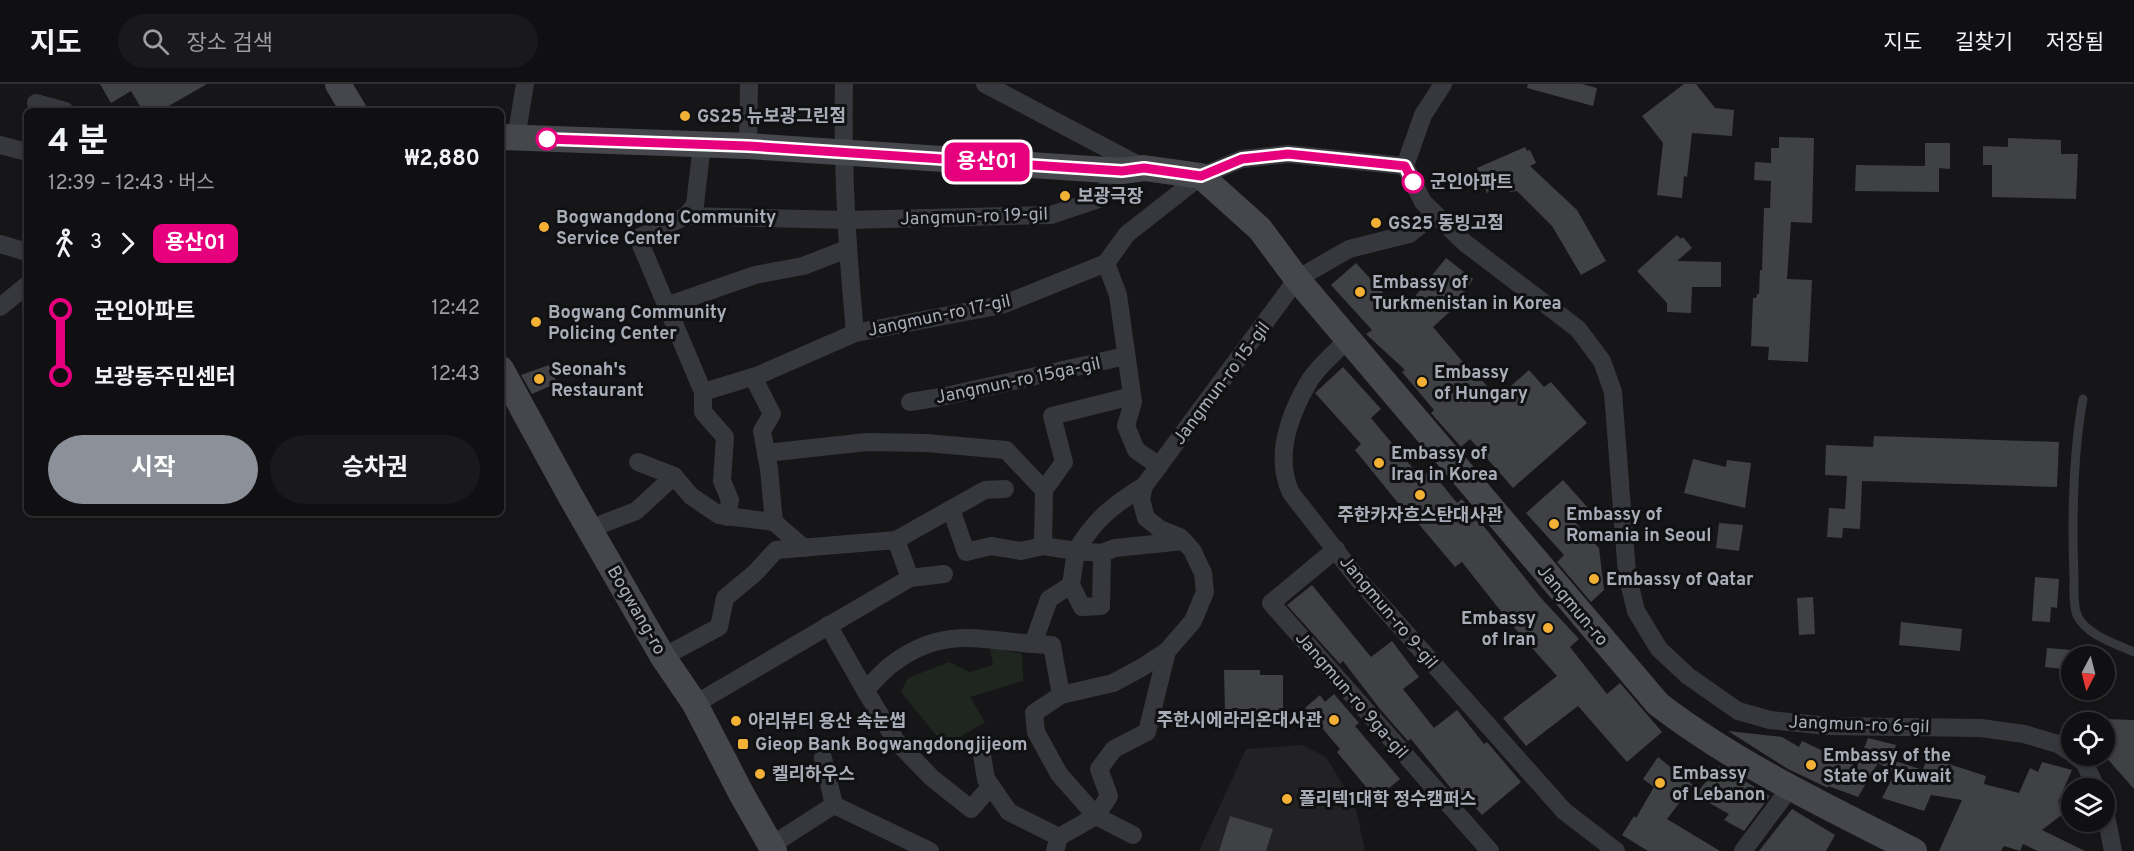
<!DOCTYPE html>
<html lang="ko">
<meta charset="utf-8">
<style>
body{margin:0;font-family:Overpass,"Noto Sans KR",sans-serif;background:#19191b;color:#f1f3f6;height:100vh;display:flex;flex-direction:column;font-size:22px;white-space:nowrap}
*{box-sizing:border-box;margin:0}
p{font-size:20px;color:#9c9d9f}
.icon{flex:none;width:33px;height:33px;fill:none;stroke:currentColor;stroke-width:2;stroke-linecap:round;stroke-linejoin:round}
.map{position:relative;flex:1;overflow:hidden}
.drawer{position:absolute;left:24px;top:24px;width:480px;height:408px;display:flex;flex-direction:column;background:#101012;border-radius:9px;box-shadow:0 3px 9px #0003,0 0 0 2px #303032}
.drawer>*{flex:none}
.badge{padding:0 12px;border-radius:9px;font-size:21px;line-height:39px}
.needle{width:39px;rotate:187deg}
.tools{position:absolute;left:2061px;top:562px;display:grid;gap:12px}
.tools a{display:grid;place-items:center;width:54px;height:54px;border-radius:50%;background:#101012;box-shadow:0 3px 9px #0003,0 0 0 2px #303032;font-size:30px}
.map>.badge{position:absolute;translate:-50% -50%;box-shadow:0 0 0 3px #fff}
.legs{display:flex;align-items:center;gap:9px;height:66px;padding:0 24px;font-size:20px}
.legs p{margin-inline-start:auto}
.headline{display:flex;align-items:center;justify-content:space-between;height:102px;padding:0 24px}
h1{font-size:33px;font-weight:700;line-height:45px}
.action{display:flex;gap:12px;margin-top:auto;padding:12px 24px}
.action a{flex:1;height:69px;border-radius:36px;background:#8c9099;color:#fff;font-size:24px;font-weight:700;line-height:69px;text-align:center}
.action a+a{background:#19191b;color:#f1f3f6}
ul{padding:0 24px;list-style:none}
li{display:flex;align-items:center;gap:21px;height:66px;font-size:22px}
li i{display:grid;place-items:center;width:9px;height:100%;margin:0 8px;background:currentColor}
li i::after{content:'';width:15px;height:15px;margin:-8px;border:4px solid;border-radius:50%;background:#101012}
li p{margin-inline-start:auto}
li:first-child i{background:linear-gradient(#0000 50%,currentColor 0)}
li:last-child i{background:linear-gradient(currentColor 50%,#0000 0)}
header{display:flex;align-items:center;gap:36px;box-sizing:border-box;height:84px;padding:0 30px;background:#101012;border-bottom:2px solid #303032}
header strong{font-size:28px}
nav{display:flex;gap:33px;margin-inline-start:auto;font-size:21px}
.search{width:420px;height:54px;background:#19191b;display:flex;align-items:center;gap:15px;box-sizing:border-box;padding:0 21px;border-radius:33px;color:#9c9d9f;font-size:22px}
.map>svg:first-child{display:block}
.built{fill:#222225}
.green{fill:#1e261f}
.building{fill:#404145}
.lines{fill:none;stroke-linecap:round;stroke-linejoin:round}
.lane{stroke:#37383d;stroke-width:9}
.street{stroke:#37383d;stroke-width:18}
.secondary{stroke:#45474d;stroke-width:26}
.line-1-casing{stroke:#fff;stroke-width:14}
.line-1{stroke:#e6007e;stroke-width:9}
.poi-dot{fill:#f2b134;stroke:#111113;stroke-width:2}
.stop-1-dot{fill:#fff;stroke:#e6007e;stroke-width:3}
.labels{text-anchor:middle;stroke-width:6;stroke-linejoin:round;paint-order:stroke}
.poi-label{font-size:18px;font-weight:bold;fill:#a8adb8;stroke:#111113;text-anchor:start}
.stop-label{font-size:18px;font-weight:bold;fill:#a8adb8;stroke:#111113;text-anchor:start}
.street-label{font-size:18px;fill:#a8adb8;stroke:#111113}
</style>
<header>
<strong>지도</strong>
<div class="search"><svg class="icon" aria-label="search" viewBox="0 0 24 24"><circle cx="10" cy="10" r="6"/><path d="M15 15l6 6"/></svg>장소 검색</div>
<nav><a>지도</a><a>길찾기</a><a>저장됨</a></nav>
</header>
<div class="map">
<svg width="2134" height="767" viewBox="0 0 2134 767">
<rect width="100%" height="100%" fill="#161618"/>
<polygon class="built" points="1302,661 1326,673 1355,720 1365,767 1199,767 1246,665"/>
<polygon class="green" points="990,563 1022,570 1023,597 970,613 985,638 945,662 901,608 908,594 949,578 970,588 993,581"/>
<g class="building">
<polygon points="100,0 207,0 160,27 143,27 131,7 111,19"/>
<polygon points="1528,0 1582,0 1597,4 1593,22 1527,4"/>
<polygon points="1684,0 1696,0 1715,24 1734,26 1732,52 1692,49 1687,93 1684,92 1682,114 1657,111 1663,59 1642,32"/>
<polygon points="1779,53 1814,54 1812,139 1791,138 1787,195 1812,196 1808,278 1768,276 1769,263 1751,262 1753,214 1756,214 1757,210 1759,210 1760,186 1762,186 1764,124 1770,124 1771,97 1754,96 1755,78 1771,79 1771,64 1779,64"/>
<polygon points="2008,54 2061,56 2061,70 2078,70 2076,115 1992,113 1992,81 1983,81 1983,62 2008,63"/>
<polygon points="1925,59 1950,59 1950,85 1939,84 1939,108 1855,107 1856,81 1925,82"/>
<polygon points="1525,63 1527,67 1530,66 1536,79 1530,82 1577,126 1606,177 1581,191 1552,142 1517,107 1510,108 1507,100 1487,109 1478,89 1477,84"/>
<polygon points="1677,151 1681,155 1683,153 1692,164 1677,177 1721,178 1721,203 1692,203 1691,229 1667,228 1667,219 1637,187"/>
<polygon points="1446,174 1473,195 1455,223 1433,243 1474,291 1476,289 1497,314 1529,286 1544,303 1551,298 1587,339 1513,404 1470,355 1461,363 1431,329 1434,326 1402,288 1405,286 1366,250 1372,246 1331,201 1356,179 1397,224 1400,222 1404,226"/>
<polygon points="549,281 557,299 532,310 521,291"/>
<polygon points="1343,283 1381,325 1371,334 1421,394 1434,382 1444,395 1440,398 1457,419 1462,415 1541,514 1579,555 1570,563 1607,610 1620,599 1662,648 1627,678 1578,622 1526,662 1503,634 1557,592 1511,540 1462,478 1455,483 1417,438 1415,440 1355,366 1361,360 1315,309"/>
<polygon points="1874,352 2059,358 2057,403 1862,397 1860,445 1843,444 1842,454 1827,453 1829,424 1845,425 1847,392 1825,391 1826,361 1873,363"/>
<polygon points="1693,375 1726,383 1727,376 1751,379 1745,424 1684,409"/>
<polygon points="1563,396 1589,425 1575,438 1599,464 1604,506 1591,518 1557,478 1564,471 1526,429"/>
<polygon points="1719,439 1743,441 1739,467 1716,464"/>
<polygon points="2035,493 2059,495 2057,524 2051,523 2050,538 2032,537"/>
<polygon points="1312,501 1371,573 1392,557 1419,593 1403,605 1434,644 1457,626 1484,660 1487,658 1521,698 1482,731 1467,714 1462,718 1411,655 1408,657 1380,625 1343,577 1340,580 1287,521"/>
<polygon points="1813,513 1815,550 1799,551 1797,514"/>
<polygon points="1901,538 1962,545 1960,567 1899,561"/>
<polygon points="2047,564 2072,566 2072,586 2045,583"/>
<polygon points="1224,586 1260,586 1260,591 1283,591 1283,626 1225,627"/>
<polygon points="1334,610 1359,639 1355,642 1400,695 1376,715 1337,668 1340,665 1305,624 1320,611 1325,618"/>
<polygon points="2104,635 2134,636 2134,705 2104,671"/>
<polygon points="1728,647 1782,653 1799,663 1802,657 1857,683 1868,654 1896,661 1892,676 1923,686 1927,673 1986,692 1984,700 2019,709 2030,684 2038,688 2042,678 2072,686 2058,718 2064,729 2042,746 2085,767 2038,767 2023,760 2020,767 2004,762 2001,767 1939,767 1962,716 1931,711 1924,727 1882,714 1895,689 1878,679 1858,713 1828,702 1828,704 1788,685"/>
<polygon points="1658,673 1693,701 1667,735 1720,767 1648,767 1622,751 1634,732 1636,734 1654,703 1643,695"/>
<polygon points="1719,682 1770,712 1744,747 1724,736 1729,730 1695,711"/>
<polygon points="1792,725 1835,751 1826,767 1759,767"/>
<polygon points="1230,732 1273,745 1266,767 1219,767"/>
</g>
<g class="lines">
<path class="lane" d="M2083,315C2073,369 2072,440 2074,495C2074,506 2073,521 2077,531C2086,551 2116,560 2134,568"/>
<g class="street">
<path d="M844,0C842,84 847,165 855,249"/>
<polyline points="985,0 1144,84"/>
<polyline points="36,19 65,27"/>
<polyline points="516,54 525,0"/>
<polyline points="702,60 695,121 686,132 638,154 703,308 703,328 725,353 722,397 730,416 727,433"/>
<polyline points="0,61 27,68"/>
<polyline points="748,62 749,0"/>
<polyline points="1405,82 1423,31 1443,0"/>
<polyline points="686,132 847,136 1051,131 1096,116 1122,87"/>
<polyline points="0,160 27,168"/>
<polyline points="1106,179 1118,211 1133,318 1126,342 1136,366 1159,382"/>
<polyline points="666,222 755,191 803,182 847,165"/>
<polyline points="0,223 27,201"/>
<path d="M1348,255C1335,269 1317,283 1308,299C1289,332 1274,373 1291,409L1358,495L1564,727L1616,767"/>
<polyline points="753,293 772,330 762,347 769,385 774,438"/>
<polyline points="703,308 759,291 855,249 1002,221 1106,179 1127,150 1201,92 1242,75 1288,70 1405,82 1423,118 1465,159 1578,245 1602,277 1613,308 1627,490 1636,527 1659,565 1688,592 1738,627 1770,636 1827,642 1981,644 2024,650 2058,660 2072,669"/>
<polyline points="910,318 941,313 1126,272"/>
<path d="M766,369L867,358L926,359L1006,366L1044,406L1043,462L1076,467C1095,435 1113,421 1144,402L1297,195L1349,165L1409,150L1435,130"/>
<polyline points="638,378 674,392 691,412 719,431 774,438 804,464"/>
<polyline points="1044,406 1064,378 1052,332 1132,312"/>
<polyline points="951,425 966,468 991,462 1021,467 1043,462"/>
<polyline points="589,445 636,427 674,392"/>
<polyline points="896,456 910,494"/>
<polyline points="1336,465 1271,519 1490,767"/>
<polyline points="1102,469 1101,522 1082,523 1071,501 1076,467 1102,469 1115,464 1184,457"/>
<path d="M828,541L865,606C875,597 884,585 895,578C950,538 991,560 1052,561L1061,611"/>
<polyline points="1033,560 1049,515 1071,501"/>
<polyline points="663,573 719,543 725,514 755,489 776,466 896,456 985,406 1005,405"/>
<polyline points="865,606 896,657 932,694 971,725 991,702"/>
<polyline points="695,620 910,494 944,490"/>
<polyline points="980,659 986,695 1009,728 1059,753"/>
<polyline points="2075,672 2084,678 2097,705"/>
<polyline points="823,674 834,721"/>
<polyline points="2104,722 2113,767"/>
<polyline points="1133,751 1096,732 1059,690 1036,648 1034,629 1061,611 1113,599 1141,584 1167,567 1193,537 1205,508 1203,489 1192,466 1180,453 1160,445 1146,434 1141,415 1144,402"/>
<polyline points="770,762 834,721 930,767"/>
<polyline points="1055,767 1059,753 1096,732 1109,712 1099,685 1114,665 1147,648 1167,567"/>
<polyline points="1743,767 1790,704"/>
</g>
<g class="secondary">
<polyline points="338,0 354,27"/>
<path d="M501,53L748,62L1122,87L1144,84L1201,92L1260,145L1297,195L1658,620C1736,680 1826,722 1914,767"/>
<polyline points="501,285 571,413 663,573 695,620 741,709 774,767"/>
</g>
</g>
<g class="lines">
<g class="line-1-casing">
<polyline id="line-1" points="547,55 748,62 1122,87 1144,84 1201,92 1242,75 1288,70 1405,82 1413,98"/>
</g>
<use href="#line-1" class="line-1"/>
</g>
<g class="poi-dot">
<circle cx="685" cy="32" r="6"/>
<circle cx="1065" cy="112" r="6"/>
<circle cx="1376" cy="139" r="6"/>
<circle cx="544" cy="143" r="6"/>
<circle cx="1360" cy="208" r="6"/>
<circle cx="536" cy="238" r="6"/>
<circle cx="539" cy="295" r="6"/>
<circle cx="1422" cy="298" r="6"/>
<circle cx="1379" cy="379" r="6"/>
<circle cx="1420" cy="411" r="6"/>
<circle cx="1554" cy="440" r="6"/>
<circle cx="1594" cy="495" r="6"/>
<circle cx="1548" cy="544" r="6"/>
<circle cx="1334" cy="636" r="6"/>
<circle cx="736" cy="637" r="6"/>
<rect x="737" y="654" width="12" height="12" rx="3"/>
<circle cx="1811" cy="681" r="6"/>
<circle cx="760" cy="690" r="6"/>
<circle cx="1660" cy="699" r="6"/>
<circle cx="1287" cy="715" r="6"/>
</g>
<g class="stop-1-dot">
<circle cx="547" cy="55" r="10"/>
<circle cx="1413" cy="98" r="10"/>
</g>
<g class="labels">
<g class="poi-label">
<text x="697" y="38">GS25 뉴보광그린점</text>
<text x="1077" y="118">보광극장</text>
<text x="556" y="139">Bogwangdong Community<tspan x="556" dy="21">Service Center</tspan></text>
<text x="1388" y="145">GS25 동빙고점</text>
<text x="1372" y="204">Embassy of<tspan x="1372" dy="21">Turkmenistan in Korea</tspan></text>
<text x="548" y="234">Bogwang Community<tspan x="548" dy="21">Policing Center</tspan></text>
<text x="551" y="291">Seonah's<tspan x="551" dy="21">Restaurant</tspan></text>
<text x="1434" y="294">Embassy<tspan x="1434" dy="21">of Hungary</tspan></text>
<text x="1391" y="375">Embassy of<tspan x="1391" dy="21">Iraq in Korea</tspan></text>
<text x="1566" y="436">Embassy of<tspan x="1566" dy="21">Romania in Seoul</tspan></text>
<text x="1420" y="437" text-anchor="middle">주한카자흐스탄대사관</text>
<text x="1606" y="501">Embassy of Qatar</text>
<text x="1536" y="540" text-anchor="end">Embassy<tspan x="1536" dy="21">of Iran</tspan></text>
<text x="1322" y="642" text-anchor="end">주한시에라리온대사관</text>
<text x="748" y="643">아리뷰티 용산 속눈썹</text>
<text x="755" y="666">Gieop Bank Bogwangdongjijeom</text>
<text x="1823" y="677">Embassy of the<tspan x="1823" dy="21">State of Kuwait</tspan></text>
<text x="1672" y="695">Embassy<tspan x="1672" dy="21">of Lebanon</tspan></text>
<text x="772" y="696">켈리하우스</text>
<text x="1299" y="721">폴리텍1대학 정수캠퍼스</text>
</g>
<g class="stop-label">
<text x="1430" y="104">군인아파트</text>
</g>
<g class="street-label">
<text transform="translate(974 132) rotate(-2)" y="6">Jangmun-ro 19-gil</text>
<text transform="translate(939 231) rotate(-12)" y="6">Jangmun-ro 17-gil</text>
<text transform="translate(1018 296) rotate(-12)" y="6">Jangmun-ro 15ga-gil</text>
<text transform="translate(1221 299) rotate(-53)" y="6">Jangmun-ro 15-gil</text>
<text transform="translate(1573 521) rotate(50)" y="6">Jangmun-ro</text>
<text transform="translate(637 526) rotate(60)" y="6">Bogwang-ro</text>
<text transform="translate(1389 528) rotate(50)" y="6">Jangmun-ro 9-gil</text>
<text transform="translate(1352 611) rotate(49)" y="6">Jangmun-ro 9ga-gil</text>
<text transform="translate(1859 640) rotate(2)" y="6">Jangmun-ro 6-gil</text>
</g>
</g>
</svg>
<div class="tools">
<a><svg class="needle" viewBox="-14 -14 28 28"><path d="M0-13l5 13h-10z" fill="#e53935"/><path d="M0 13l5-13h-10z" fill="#9c9d9f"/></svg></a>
<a><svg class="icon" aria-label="locate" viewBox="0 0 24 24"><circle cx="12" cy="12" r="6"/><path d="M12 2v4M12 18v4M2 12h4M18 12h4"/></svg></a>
<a><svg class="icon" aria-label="layers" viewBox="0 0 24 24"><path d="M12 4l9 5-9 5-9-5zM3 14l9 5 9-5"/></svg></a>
</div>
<b class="badge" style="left:987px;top:78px;background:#e6007e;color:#fff">용산01</b>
<section class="drawer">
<div class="headline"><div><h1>4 분</h1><p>12:39 – 12:43 · 버스</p></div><b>₩2,880</b></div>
<div class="legs"><svg class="icon" aria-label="walk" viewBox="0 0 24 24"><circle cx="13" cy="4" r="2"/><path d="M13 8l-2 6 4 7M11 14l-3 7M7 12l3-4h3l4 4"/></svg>3<svg class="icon" aria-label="forward" viewBox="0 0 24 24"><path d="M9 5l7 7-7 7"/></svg><b class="badge" style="background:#e6007e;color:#fff">용산01</b></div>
<ul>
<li><i style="color:#e6007e"></i><b>군인아파트</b><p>12:42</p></li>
<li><i style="color:#e6007e"></i><b>보광동주민센터</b><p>12:43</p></li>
</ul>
<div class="action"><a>시작</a><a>승차권</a></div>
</section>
</div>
